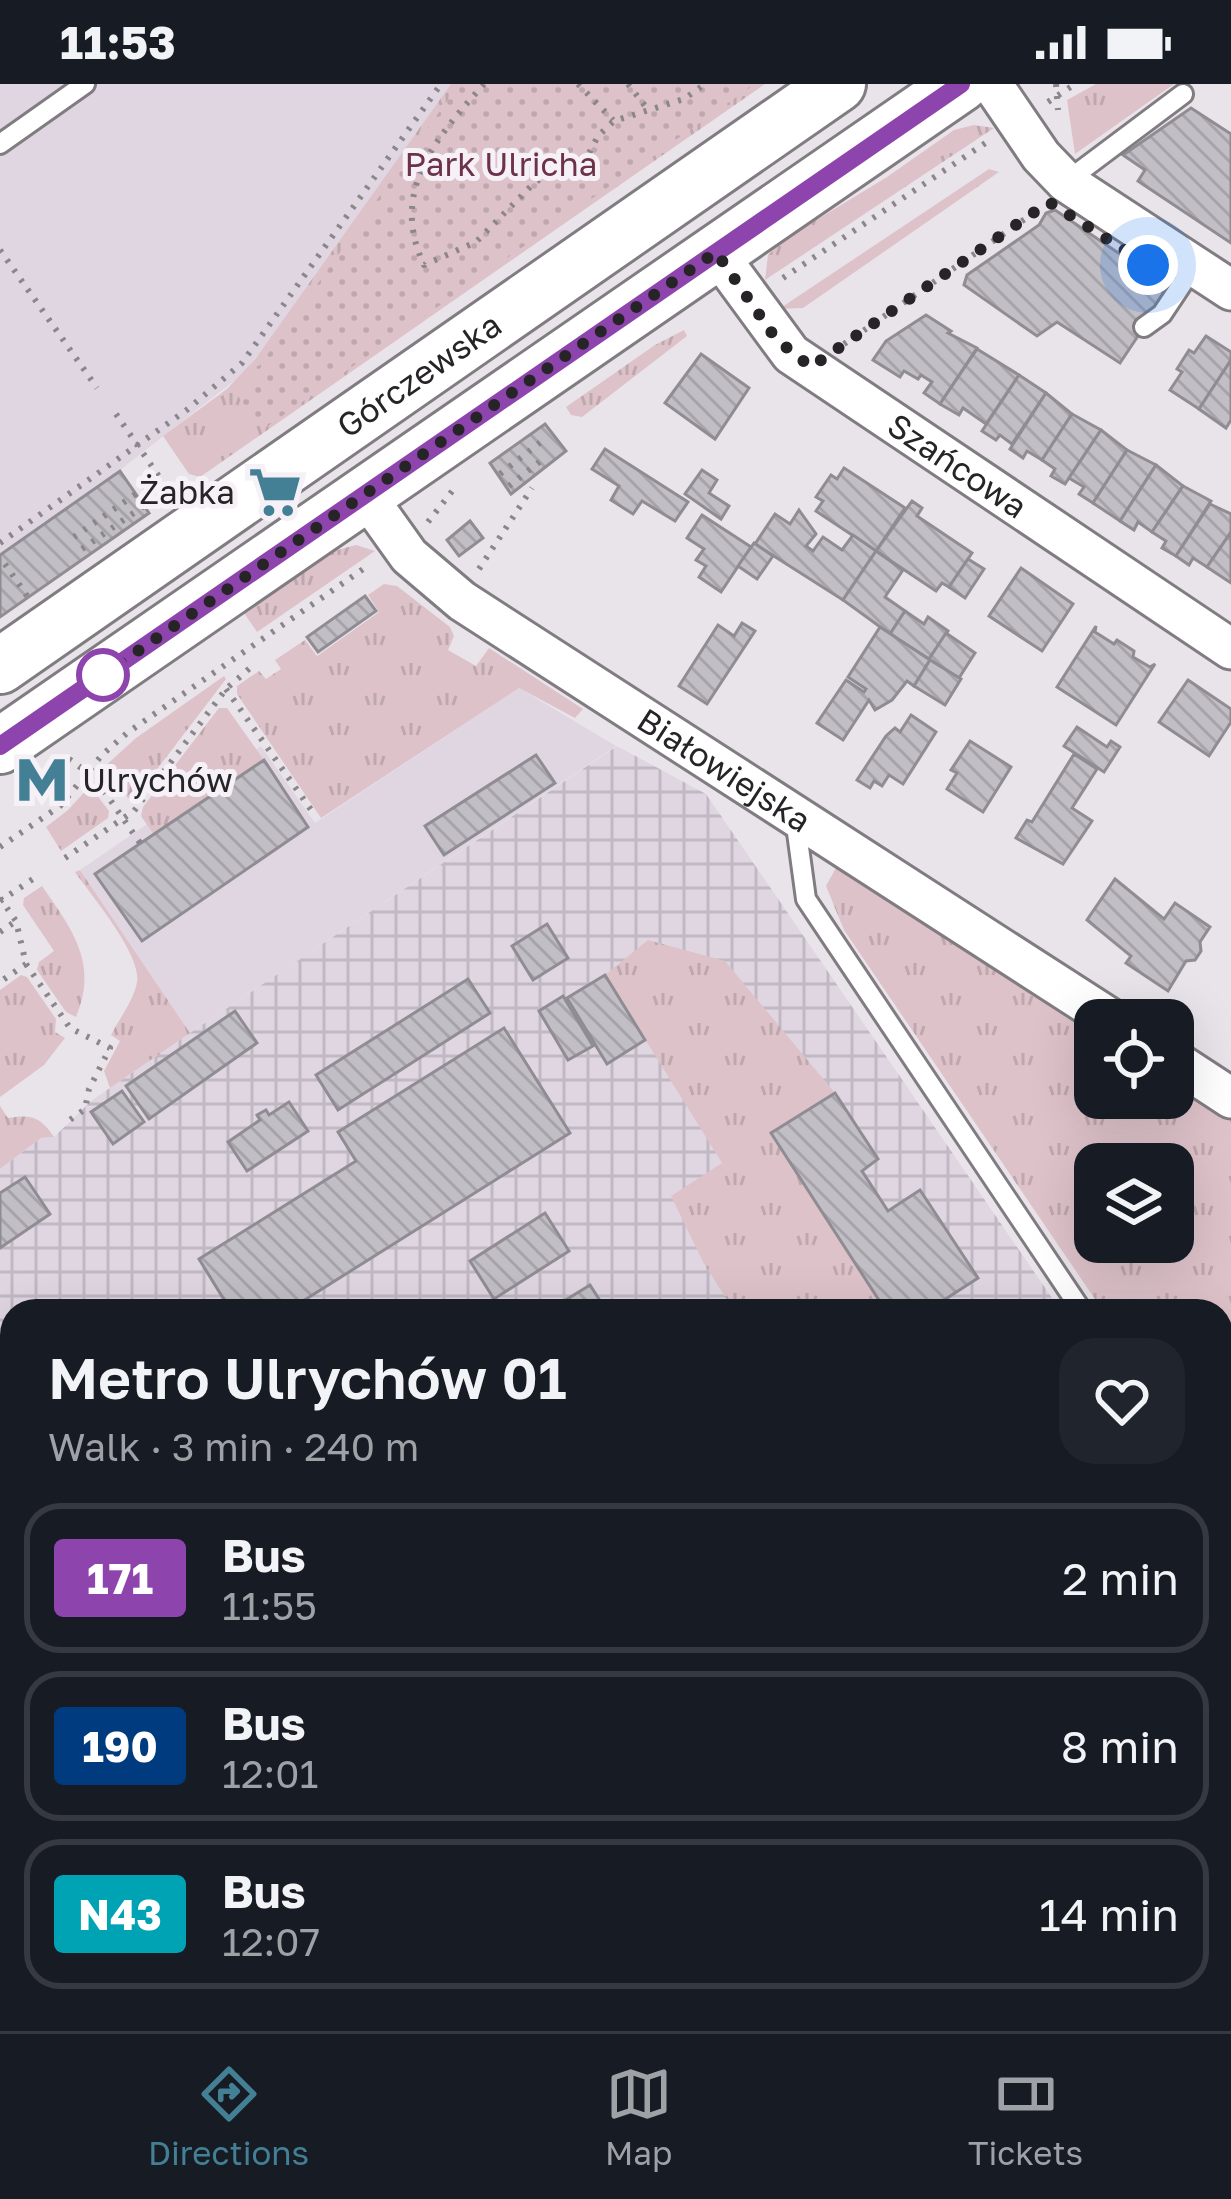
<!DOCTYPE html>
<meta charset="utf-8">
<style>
body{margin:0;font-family:"Golos Text",sans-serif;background:#20242c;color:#f1f3f6;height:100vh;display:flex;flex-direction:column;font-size:45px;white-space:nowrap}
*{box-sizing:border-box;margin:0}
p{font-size:39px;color:#9ea1a6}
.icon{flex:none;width:66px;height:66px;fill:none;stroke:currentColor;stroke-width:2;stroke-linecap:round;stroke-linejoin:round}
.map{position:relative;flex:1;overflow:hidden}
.sheet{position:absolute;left:0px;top:1215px;width:1233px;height:732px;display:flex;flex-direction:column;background:#171b24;border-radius:36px 36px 0 0;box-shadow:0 12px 48px #0002}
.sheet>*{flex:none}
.badge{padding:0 24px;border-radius:9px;font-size:42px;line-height:78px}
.tools{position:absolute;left:1074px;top:915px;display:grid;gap:24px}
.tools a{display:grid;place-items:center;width:120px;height:120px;border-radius:24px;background:#171b24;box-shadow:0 12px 48px #0002;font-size:60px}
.you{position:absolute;width:60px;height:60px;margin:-30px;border:9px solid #fff;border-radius:50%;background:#1a73e8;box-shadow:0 0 0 18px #1a73e833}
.map>.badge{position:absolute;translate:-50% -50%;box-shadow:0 0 0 6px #fff}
.round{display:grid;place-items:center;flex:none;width:126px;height:126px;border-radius:36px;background:#20242c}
.overview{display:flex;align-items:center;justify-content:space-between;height:204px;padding:0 48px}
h1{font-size:57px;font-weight:600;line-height:90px}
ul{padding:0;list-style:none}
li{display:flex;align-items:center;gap:36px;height:150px;margin:0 24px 18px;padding:0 24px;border:6px solid #363941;border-radius:36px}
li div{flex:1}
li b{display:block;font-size:45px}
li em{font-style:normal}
li .badge{min-width:132px;font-weight:700;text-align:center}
.status{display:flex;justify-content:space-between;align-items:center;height:84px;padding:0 60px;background:#171b24;direction:ltr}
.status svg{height:33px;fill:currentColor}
.tabs{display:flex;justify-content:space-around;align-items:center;height:168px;border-top:3px solid #363941;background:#171b24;font-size:33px;color:#9ea1a6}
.tabs a{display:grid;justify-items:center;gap:6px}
.tabs .selected{color:#438096}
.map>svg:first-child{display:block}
.built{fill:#e0d6e2}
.industrial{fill:url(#industrial-grid)}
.grass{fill:url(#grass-tufts);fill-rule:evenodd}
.park{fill:url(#park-dots)}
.building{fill:url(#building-back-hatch);stroke:#8f8d93;stroke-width:3}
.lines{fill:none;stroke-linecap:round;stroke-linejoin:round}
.lane-casing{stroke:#817c82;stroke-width:24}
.street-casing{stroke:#817c82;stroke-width:45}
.secondary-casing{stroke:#817c82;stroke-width:60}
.path{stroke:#8a868a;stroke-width:6;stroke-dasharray:3 9;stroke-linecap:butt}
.lane{stroke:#fff;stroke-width:18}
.street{stroke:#fff;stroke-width:39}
.secondary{stroke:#fff;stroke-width:54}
.line-casing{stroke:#fff;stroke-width:27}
.line{stroke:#8e44ad;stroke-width:18}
.walk{stroke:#262426;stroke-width:12;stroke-dasharray:0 21.6}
.stop-dot{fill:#fff;stroke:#8e44ad;stroke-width:6}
.labels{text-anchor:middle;stroke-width:10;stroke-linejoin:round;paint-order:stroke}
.park-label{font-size:33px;fill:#6d3247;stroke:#f6f1f7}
.street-label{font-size:33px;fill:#262426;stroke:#f6f1f7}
.poi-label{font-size:33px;fill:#262426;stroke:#f6f1f7;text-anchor:end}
</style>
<div class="status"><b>11:53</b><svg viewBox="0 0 49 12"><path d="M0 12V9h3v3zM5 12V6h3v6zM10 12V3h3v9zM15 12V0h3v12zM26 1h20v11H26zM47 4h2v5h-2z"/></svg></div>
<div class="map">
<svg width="1231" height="1947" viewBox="0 0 1231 1947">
<defs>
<pattern id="industrial-grid" width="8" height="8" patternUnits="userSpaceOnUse" patternTransform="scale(3)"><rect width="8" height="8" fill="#e0d6e2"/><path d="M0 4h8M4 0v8" fill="none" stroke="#c0b8c2"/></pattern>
<pattern id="grass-tufts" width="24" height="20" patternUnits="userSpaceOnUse" patternTransform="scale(3)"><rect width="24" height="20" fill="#dec2ca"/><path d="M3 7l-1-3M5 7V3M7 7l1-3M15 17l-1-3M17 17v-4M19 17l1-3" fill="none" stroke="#bea7ad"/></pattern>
<pattern id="park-dots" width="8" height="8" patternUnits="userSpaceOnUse" patternTransform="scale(3)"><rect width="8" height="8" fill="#dec2ca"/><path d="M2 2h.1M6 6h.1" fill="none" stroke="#bea7ad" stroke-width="1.8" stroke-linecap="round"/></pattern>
<pattern id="building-back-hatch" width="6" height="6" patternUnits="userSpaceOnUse" patternTransform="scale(3)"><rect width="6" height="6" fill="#c1bec5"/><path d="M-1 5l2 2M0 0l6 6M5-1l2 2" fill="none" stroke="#a6a3a9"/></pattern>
</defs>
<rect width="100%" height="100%" fill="#e9e4ea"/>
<g class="built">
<polygon points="0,0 451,0 271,256 239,293 87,412 0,474"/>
<polygon points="519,604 616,662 190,949 80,786 261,662 315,739"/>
</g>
<polygon class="industrial" points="617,662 706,710 1061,1227 12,1227 12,1935 1221,1935 1221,1459 1231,1474 1231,1947 0,1947 0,1085 41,1054 54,1053 91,1017 190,949"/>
<g class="grass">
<polygon points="451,0 765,0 200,393 189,390 163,352 227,305 256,274"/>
<polygon points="1096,0 1174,0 1075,70 1067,16"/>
<polygon points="974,41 994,44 765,196 768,171 782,157 887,93 954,46"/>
<polygon points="989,85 999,88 803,224 779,225"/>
<polygon points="684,246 687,252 582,333 571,331 566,323 655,261"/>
<polygon points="356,461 375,467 257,548 244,529 334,467"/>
<polygon points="384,500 397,502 450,543 454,552 448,566 476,582 489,564 583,625 575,634 519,604 321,734 237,610 237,602 259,587 266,595 281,585 275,576 305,556 317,572 379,528 368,511"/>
<polygon points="224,592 226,595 135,714 128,714 103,684 136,654"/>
<polygon points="219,624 227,624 264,676 154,751 141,732 143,723"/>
<polygon points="90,702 109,727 108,734 61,767 46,743 68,726"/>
<path d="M837,782L856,784L1095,942V1014H1173V993L1231,1035V1415L1221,1401V1227H1103L844,846L826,802ZM1095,1080H1173V1158H1095Z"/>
<path d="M80,786L190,949L110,1004L104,987L120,957L111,951C119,935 134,916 137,898C142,871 91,811 75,788Z"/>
<path d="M42,802C72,845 99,880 76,933L66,928L37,886L39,878L54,867L23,821L24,814Z"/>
<polygon points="648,856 725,877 835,1009 772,1050 886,1227 734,1227 703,1178 671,1112 722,1079 605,891"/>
<polygon points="21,891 27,893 56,935 55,948 65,954 44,981 0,1013 0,906"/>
<path d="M0,1022L8,1034C31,1030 41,1033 54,1053L41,1054L0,1085Z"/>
<polygon points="1231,1755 1231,1947 1033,1947 1051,1935 1221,1935 1221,1761"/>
</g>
<polygon class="park" points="459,0 755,0 262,346 238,312"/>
<g class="building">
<polygon points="1191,24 1231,50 1231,159 1138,97 1145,86 1123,71"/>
<polygon points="1055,126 1170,204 1120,279 1057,238 1037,252 964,201 967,191 1039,141 1046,129"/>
<polygon points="926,231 951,247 948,249 977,264 940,320 924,309 932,298 921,291 918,295 904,287 900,293 873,276 886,257"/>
<polygon points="1206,252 1231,268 1231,276 1199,325 1170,306 1182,288 1177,285 1189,266 1194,269"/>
<polygon points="977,265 1019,291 986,340 963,324 959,331 940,320"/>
<polygon points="701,270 749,304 715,355 665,319"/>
<polygon points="1231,276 1231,336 1226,344 1199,325"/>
<polygon points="1019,291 1046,309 1012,360 1000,351 996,356 982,347"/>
<polygon points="1046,309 1072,330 1042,376 1027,367 1023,374 1010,365"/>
<polygon points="1072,330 1101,346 1065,400 1051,392 1055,385 1042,376"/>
<polygon points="545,340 566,367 511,410 490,379"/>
<polygon points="1101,346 1127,366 1093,419 1079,410 1084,403 1069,394"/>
<polygon points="605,365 688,418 675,437 642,417 633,430 611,416 619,402 592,385"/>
<polygon points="1127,366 1156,381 1120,437 1093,419"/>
<polygon points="1156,381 1183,402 1152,448 1138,438 1134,446 1120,437"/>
<polygon points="844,384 905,424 876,467 816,427 823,417 816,413 831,391 837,395"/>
<polygon points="702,386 717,396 709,409 729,422 721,435 685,410"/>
<polygon points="120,387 149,429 0,533 0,471"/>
<polygon points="1183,402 1211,417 1176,472 1162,464 1166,457 1152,448"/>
<polygon points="912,417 922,424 917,432 972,469 949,503 942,499 936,507 876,467"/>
<polygon points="1210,420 1231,430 1231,448 1207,483 1193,474 1189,481 1176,472"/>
<polygon points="799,426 816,450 806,462 813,467 823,453 842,466 853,451 876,467 843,516 755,460 775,430 790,440"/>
<polygon points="702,431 751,463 721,508 699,493 706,482 696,476 704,465 687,454"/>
<polygon points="470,437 483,454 459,472 447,456"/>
<polygon points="1231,448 1231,499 1207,483"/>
<polygon points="754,459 773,472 757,495 738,482"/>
<polygon points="876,467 903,486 885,513 905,527 890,550 843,516"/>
<polygon points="968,475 984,485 965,514 949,503"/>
<polygon points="1021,484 1073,520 1042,567 989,532"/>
<polygon points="365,512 376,527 318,568 307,553"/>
<polygon points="905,527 924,540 928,533 948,547 929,575 890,550"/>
<polygon points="742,539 755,547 707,620 679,602 718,541 734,552"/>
<polygon points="1096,542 1095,548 1114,560 1117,556 1134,567 1133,573 1150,583 1155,580 1116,641 1057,603"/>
<polygon points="880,543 930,576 914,602 907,597 892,616 875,626 869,616 843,656 817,639 846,596 864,608 866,605 848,593"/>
<polygon points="946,549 975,569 959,594 929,575"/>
<polygon points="930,576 961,595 945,621 914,602"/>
<polygon points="1188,596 1231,625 1231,638 1209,672 1159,638"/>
<polygon points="911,631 936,648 903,700 889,691 882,702 874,697 870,704 857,696 886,652 895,644 900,648"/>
<polygon points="1077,643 1107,663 1111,657 1120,663 1104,688 1064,662"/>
<polygon points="970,657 1011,683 983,728 947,705 957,689 951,686"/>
<polygon points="1074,670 1097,685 1072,724 1092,737 1063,780 1016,754 1027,736 1032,738"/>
<polygon points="536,671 555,699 444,771 425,742"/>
<polygon points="264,676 308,743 142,857 95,790"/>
<polygon points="1115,795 1164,835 1175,819 1210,843 1200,858 1201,867 1195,876 1186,877 1168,907 1126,879 1131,872 1087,836"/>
<polygon points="547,840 568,874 533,896 512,862"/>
<polygon points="605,891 645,956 607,980 567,914"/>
<polygon points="468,895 490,929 338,1026 316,991"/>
<polygon points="563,912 593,962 568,976 539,927"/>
<polygon points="235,927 257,959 149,1035 126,1002"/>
<polygon points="504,944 570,1049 287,1227 231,1227 199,1175 356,1077 338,1048"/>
<polygon points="122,1007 144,1038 113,1060 91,1028"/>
<polygon points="835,1009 878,1075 862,1087 888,1127 920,1106 978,1194 927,1227 886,1227 771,1049"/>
<polygon points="289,1018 308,1047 247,1087 228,1058 260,1036 257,1031 266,1026 269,1031"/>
<polygon points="25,1093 50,1130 0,1164 0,1109"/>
<polygon points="545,1129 569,1167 494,1215 470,1177"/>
<polygon points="590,1201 606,1226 548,1227"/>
<polygon points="1221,1599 1231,1614 1231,1697 1221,1703"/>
<polygon points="12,1616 12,1881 0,1862 0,1624"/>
<polygon points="47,1935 284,1935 292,1947 55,1947"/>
<polygon points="384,1935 436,1935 418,1947 392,1947"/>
<polygon points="727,1935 849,1935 857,1947 734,1947"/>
<polygon points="1078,1935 1103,1935 1110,1947 1059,1947"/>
</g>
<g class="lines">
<g class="lane-casing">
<g id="lane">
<polyline points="0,60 85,0"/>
<polyline points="1067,97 1183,10"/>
<polyline points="1144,243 1162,230 1194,182"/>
<polyline points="795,734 806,815 1082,1227"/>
<polyline points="1221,1435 1231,1450"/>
</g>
</g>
<g class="street-casing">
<g id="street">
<polyline points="992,0 1041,72 1066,98 1231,206"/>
<path id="s1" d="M716,168L791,270L1231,565"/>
<path id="s2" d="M364,409L409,472L462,517L1112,936"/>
<polyline points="1173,976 1231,1014"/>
</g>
</g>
<g class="secondary-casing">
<g id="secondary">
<path id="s3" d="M0,582L838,0"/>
<polyline points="0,662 961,0"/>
</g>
</g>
<g class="path">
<path d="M484,0C436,54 389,107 424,181L476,158L535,98L588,71L598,52L614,37L684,15L705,0"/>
<polyline points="578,0 613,36"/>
<polyline points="628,0 649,27"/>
<polyline points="1056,0 1058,26"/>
<polyline points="1048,18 1075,0"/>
<polyline points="0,166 97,304"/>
<polyline points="783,194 987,58"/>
<polyline points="844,260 1041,124"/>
<polyline points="116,330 171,410"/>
<polyline points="500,390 542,357"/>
<polyline points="509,402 543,375"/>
<polyline points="428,438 453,406"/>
<polyline points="74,453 160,393"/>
<polyline points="0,459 188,325 242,279 441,0"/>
<polyline points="82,465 168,405"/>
<polyline points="5,480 27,512"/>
<polyline points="479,485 532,404"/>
<polyline points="226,605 314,730"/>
<polyline points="69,675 95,694 140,759"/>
<polyline points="0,763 60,722 102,671 127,649 369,481"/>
<polyline points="65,774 134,727 226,605 250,584"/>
<polyline points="0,814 16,837 26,880 0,898"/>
<polyline points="0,817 36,793"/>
<polyline points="0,848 16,837"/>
<polyline points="26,880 70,944 110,964 89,1005 85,1025 67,1038"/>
</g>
<use href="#lane" class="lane"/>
<use href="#street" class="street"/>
<use href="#secondary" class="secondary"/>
</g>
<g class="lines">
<g class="line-casing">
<polyline id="line" points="0,662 961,0"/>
</g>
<use href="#line" class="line"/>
<polyline class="walk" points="103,591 716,168 776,255 811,283 1049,118 1148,181"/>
</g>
<defs>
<g id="supermarket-bare" transform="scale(4.14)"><path d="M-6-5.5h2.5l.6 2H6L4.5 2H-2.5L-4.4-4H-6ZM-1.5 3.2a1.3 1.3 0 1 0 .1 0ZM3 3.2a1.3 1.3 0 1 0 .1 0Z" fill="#438096" stroke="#f6f1f7" stroke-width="2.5" paint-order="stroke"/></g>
<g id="metro-bare" transform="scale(4.14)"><path d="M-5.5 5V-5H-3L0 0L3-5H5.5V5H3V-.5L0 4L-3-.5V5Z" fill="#438096" stroke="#f6f1f7" stroke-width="2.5" paint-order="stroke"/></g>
</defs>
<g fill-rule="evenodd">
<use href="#supermarket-bare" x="275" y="408"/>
<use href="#metro-bare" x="42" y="696"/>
</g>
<circle class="stop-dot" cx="103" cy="591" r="24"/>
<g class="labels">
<g class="park-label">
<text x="501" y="92">Park Ulricha</text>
</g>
<g class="street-label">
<text dy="12" stroke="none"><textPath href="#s3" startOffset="510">Górczewska</textPath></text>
<text dy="12" stroke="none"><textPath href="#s1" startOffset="327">Szańcowa</textPath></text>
<text dy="12" stroke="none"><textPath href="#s2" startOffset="459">Białowiejska</textPath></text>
</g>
<g class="poi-label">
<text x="235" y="420">Żabka</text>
<text x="82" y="708" text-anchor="start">Ulrychów</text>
</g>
</g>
</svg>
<div class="tools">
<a><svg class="icon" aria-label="locate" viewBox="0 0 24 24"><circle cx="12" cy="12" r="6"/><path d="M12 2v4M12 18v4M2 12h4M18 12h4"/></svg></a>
<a><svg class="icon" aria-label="layers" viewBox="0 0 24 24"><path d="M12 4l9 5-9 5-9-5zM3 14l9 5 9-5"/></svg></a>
</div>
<div class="you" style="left:1148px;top:181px"></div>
<section class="sheet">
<div class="overview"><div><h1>Metro Ulrychów 01</h1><p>Walk · 3 min · 240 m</p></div><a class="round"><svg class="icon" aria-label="heart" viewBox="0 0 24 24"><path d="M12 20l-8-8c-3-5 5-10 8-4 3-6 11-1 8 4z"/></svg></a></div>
<ul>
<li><span class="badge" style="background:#8e44ad;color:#fff">171</span><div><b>Bus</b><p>11:55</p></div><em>2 min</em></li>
<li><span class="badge" style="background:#003b80;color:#fff">190</span><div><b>Bus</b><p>12:01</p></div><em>8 min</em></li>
<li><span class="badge" style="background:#00a3b4;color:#fff">N43</span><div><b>Bus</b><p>12:07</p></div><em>14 min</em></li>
</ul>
</section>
</div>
<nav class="tabs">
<a class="selected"><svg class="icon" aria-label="directions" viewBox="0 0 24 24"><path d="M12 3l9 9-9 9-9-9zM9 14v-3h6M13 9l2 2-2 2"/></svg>Directions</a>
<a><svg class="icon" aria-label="map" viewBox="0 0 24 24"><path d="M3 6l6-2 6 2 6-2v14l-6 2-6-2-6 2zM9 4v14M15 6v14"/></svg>Map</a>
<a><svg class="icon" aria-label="tickets" viewBox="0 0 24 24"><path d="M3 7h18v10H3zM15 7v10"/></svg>Tickets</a>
</nav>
